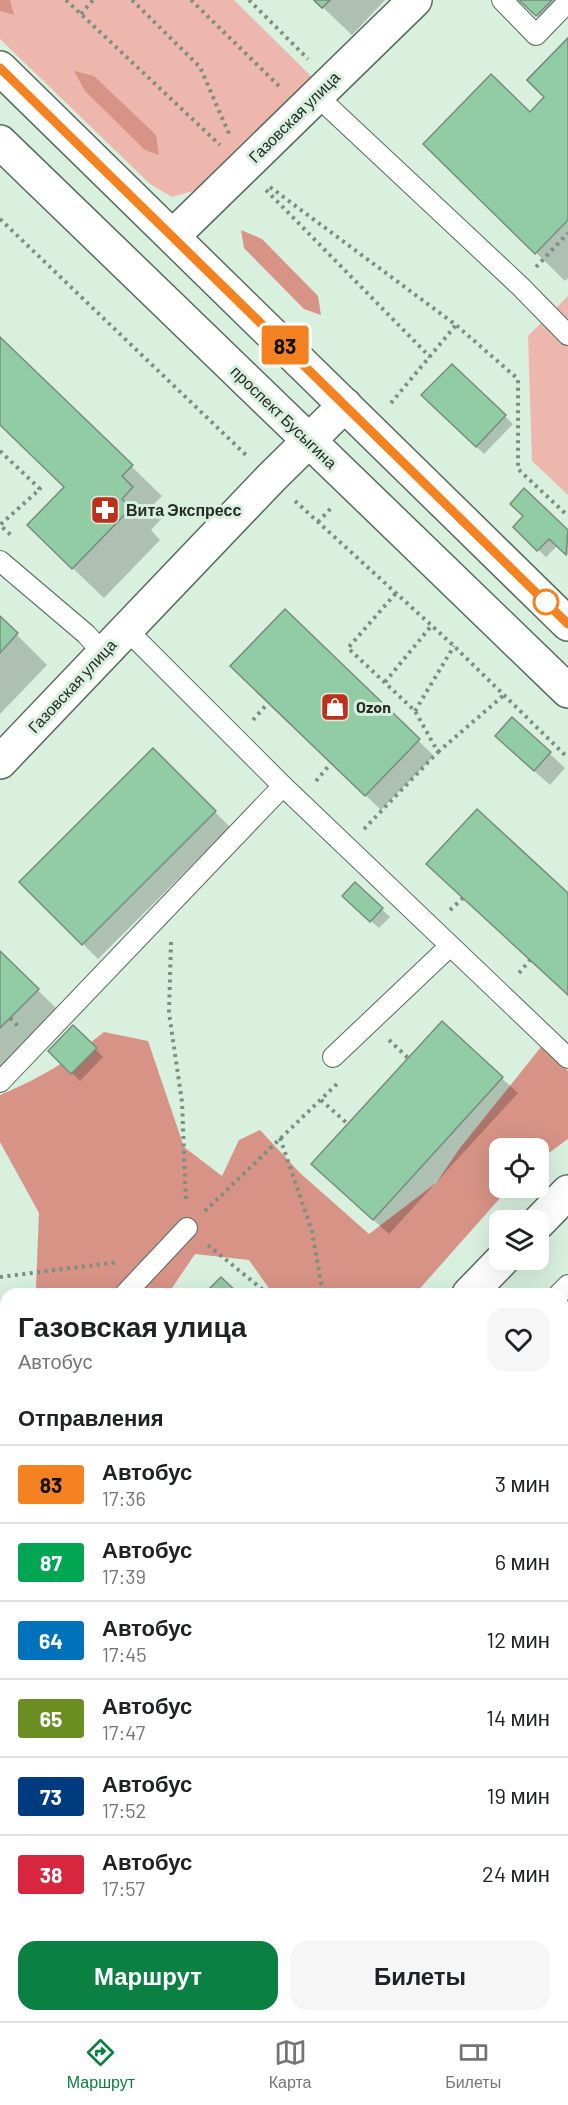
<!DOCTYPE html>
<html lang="ru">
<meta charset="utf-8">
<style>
body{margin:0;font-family:Barlow,sans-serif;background:#f6f6f6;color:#202124;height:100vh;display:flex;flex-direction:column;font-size:22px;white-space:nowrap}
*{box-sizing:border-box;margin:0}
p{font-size:20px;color:#757577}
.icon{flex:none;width:33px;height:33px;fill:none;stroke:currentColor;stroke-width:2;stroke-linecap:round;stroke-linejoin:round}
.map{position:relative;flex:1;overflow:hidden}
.sheet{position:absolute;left:0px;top:1288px;width:568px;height:734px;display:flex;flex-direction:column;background:#fff;border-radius:18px 18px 0 0;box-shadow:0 6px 24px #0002}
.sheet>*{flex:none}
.badge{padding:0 12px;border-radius:4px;font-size:21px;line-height:39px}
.controls{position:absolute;left:489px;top:1138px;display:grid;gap:12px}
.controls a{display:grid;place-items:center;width:60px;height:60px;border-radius:12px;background:#fff;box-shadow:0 6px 24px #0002;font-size:30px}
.map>.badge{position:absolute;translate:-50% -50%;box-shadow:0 0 0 3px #fff}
h2{padding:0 18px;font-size:22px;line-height:54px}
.round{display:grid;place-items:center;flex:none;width:63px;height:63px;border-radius:18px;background:#f6f6f6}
.overview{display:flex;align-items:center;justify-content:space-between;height:102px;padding:0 18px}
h1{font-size:28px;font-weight:700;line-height:45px}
.button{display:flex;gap:12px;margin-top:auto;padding:12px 18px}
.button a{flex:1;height:69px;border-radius:18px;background:#0b8043;color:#fff;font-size:24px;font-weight:700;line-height:69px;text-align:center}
.button a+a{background:#f6f6f6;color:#202124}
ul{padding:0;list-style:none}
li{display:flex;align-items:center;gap:18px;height:78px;padding:0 18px;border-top:2px solid #e0e0e0}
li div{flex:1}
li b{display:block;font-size:22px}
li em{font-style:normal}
li .badge{min-width:66px;font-weight:700;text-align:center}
.dock{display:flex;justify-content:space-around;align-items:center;height:84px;border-top:2px solid #e0e0e0;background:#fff;font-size:16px;color:#757577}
.dock a{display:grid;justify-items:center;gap:3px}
.dock .on{color:#0b8043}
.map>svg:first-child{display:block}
.built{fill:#c9e8d2}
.green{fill:#eeb7ad}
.forest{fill:#d69386}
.shadow{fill:#0003}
.building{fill:#91cca4;stroke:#778c7d;stroke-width:1.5}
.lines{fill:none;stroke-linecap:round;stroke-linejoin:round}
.lane-casing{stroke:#576b5d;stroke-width:22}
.street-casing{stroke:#576b5d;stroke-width:36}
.secondary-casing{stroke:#576b5d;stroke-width:36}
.path{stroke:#7d8d81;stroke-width:4;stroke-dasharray:3 4.5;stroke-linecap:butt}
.lane{stroke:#fff;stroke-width:20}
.street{stroke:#fff;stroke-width:33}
.secondary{stroke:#fff;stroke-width:33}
.line-casing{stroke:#fff;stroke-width:14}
.line{stroke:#f58220;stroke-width:9}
.stop-dot{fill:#fff;stroke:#f58220;stroke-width:3}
.labels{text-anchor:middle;stroke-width:6;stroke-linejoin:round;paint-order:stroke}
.street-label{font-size:16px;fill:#242c26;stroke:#d9f0df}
.poi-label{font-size:16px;font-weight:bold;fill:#242c26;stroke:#d9f0df;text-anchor:start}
</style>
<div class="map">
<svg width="568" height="2021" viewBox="0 0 568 2021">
<rect width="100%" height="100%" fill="#d9f0df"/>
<g class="built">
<polygon points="562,1602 568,1607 568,1963 563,1969"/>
<polygon points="299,2016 516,2016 511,2021 304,2021"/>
</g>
<g class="green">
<polygon points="0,0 234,0 314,79 221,168 193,191 172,197 150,184 0,39"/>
<polygon points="568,296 568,495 532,461 528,336"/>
</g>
<g class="forest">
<polygon points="0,0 10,0 14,15 0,11"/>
<polygon points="74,71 94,76 156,135 159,155 145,150 85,91"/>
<polygon points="241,230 262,239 318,296 321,315 304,309 244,248"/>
<path d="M104,1032L148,1041L184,1147L222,1176L239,1140L260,1130L300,1173L369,1234L436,1183L460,1148L541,1047L568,1071V1139L539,1160L538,1149H500V1188H509L415,1294H273L249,1260L195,1254L168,1294H39L36,1288L39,1213L0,1142V1095C43,1077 68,1061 104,1032Z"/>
</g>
<g class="shadow">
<polygon points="315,0 385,0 352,35"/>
<polygon points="522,0 568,0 544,23"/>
<polygon points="568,41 568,278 565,281 454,172 530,114 546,97"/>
<polygon points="0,339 162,496 151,507 162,518 151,530 160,540 104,598 59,555 65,487 0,424"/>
<polygon points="452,366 513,424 484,454 423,395"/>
<polygon points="524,490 568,532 568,555 558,545 546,557 515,527 525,516"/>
<polygon points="285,611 434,756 381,810 247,681"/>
<polygon points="0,618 47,665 0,714"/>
<polygon points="512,719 565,768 550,785 512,751"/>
<polygon points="153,750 230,827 98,959 21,882"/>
<polygon points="355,884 390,917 379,928 352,904"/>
<polygon points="0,953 58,1010 0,1069"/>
<polygon points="442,1023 518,1093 389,1234 328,1179"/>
<polygon points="73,1027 103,1057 80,1081 50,1051"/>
<polygon points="568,1363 568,1504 562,1510 562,1369"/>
<polygon points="562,1800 568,1805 568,1840 562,1846"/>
</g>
<g class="building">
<polygon points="314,0 330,0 322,8"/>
<polygon points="314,0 330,0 322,8"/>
<polygon points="519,0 552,0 536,16"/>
<polygon points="568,38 568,120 527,80"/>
<polygon points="568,38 568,220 535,254 423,144 491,74 530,112 544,97 527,80"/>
<polygon points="0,337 133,465 122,476 133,487 122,499 131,508 72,569 27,525 64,487 0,425"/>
<polygon points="452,364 506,415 476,447 421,395"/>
<polygon points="524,488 568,530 566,555 549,539 537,551 513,527 523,516 510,504"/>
<polygon points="285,609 420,739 365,796 230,666"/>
<polygon points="0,616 18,633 0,653"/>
<polygon points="512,717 551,752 534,771 495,736"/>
<polygon points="153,748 216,811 82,945 19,882"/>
<polygon points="477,809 568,893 568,995 426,864"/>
<polygon points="355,882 383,908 370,922 342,896"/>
<polygon points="0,951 39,989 0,1028"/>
<polygon points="442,1021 503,1077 373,1220 311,1164"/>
<polygon points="73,1025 97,1048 71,1074 48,1051"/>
<polygon points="221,1277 239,1294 204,1294"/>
<polygon points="568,1361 568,1446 562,1452 562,1367"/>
<polygon points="6,1493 6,1547 0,1541 0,1499"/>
<polygon points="562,1797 568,1803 568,1810 562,1815"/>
<polygon points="130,2016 215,2016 221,2021 135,2021"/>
</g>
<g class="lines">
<g class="lane-casing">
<g id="lane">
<polyline points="502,0 536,35 568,2"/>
<polyline points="316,95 520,286 568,335"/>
<polyline points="0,561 86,634 103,653"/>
<polyline points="126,629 283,786 568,1058"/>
<polyline points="333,1057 450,946"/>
<polyline points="0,1082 283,786"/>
<polyline points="125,1294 187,1228"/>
<polyline points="559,1294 568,1285"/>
<polyline points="0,1427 6,1420"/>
<polyline points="0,1688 6,1694"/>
<polyline points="0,1958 6,1964"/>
<polyline points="60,2016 65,2021"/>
</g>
</g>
<g class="street-casing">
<g id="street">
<polyline points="173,236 415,0"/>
<polyline points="0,762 271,478 345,405"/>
<polyline points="538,1223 568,1192"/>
<polyline points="469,1294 502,1260"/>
<polyline points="0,1778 6,1772"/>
</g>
</g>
<g class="secondary-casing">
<g id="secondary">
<polyline points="0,68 568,624"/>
<polyline points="0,142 568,691"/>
</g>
</g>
<g class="path">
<polyline points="66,0 220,145"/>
<polyline points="132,0 200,67 230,136"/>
<polyline points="191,0 280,87"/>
<polyline points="249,0 308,59"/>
<polyline points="81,14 93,0"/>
<polyline points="270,187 456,325 518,379 518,469 568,516"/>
<polyline points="266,190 430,357"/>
<polyline points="0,219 246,455"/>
<polyline points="536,267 568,233"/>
<polyline points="391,403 456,325"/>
<polyline points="0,451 40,489 0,525 12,536"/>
<polyline points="295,501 454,646 568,758"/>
<polyline points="318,522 332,507"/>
<polyline points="385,682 432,625"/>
<polyline points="415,711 454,646"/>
<polyline points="253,720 268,703"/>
<polyline points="438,752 504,695"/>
<polyline points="316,781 331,763"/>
<polyline points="364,829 438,752 415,711 348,648 396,593"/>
<polyline points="450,910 463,898"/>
<polyline points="171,942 169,1013 182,1102 186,1203"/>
<polyline points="519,973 530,960"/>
<polyline points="10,1018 18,1026"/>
<polyline points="389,1040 408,1058"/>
<polyline points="321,1100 348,1124"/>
<polyline points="280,1138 312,1231 323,1294"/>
<polyline points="205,1211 338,1083"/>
<polyline points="208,1245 268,1294"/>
<polyline points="0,1277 119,1262"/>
<polyline points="0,1564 6,1569"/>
<polyline points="562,1564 568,1570"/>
<polyline points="0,1843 6,1837"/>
<polyline points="562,1998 568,1992"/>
<polyline points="540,2021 545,2016"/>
</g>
<use href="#lane" class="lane"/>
<use href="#street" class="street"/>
<use href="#secondary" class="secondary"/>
</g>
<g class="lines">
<g class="line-casing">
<polyline id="line" points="0,68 568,624"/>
</g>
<use href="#line" class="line"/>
</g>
<defs>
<g id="pharmacy-square" transform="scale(1.5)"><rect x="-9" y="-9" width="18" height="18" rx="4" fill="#bd301e" stroke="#d9f0df"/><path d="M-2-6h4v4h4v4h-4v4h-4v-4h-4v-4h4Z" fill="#fff"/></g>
<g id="shop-square" transform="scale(1.5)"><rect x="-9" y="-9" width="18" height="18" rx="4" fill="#bd301e" stroke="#d9f0df"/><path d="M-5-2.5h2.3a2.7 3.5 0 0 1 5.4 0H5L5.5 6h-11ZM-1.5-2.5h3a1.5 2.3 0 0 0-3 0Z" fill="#fff"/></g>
</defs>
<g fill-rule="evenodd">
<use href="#pharmacy-square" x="105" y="510"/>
<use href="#shop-square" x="335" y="707"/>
</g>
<circle class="stop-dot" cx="546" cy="602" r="12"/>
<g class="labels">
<g class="street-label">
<text transform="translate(294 117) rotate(-45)" y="6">Газовская улица</text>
<text transform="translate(284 417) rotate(44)" y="6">проспект Бусыгина</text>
<text transform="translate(72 686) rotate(-47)" y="6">Газовская улица</text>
</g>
<g class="poi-label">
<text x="126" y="516">Вита Экспресс</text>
<text x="356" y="713">Ozon</text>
</g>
</g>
</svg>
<div class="controls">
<a><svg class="icon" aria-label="locate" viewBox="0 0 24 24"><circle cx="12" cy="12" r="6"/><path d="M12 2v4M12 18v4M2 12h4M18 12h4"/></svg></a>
<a><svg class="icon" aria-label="layers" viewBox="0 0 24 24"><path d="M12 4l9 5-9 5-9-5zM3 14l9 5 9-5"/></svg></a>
</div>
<b class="badge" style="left:285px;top:345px;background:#f58220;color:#111">83</b>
<section class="sheet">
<div class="overview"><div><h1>Газовская улица</h1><p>Автобус</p></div><a class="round"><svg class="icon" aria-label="heart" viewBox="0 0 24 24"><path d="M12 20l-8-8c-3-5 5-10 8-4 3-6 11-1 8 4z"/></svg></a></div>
<h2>Отправления</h2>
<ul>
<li><span class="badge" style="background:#f58220;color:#111">83</span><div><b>Автобус</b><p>17:36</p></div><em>3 мин</em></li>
<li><span class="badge" style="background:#00a651;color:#fff">87</span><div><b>Автобус</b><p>17:39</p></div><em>6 мин</em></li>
<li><span class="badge" style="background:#0072bc;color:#fff">64</span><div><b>Автобус</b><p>17:45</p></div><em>12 мин</em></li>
<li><span class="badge" style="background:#6b8e23;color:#fff">65</span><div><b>Автобус</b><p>17:47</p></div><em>14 мин</em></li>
<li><span class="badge" style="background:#003b80;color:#fff">73</span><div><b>Автобус</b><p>17:52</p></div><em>19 мин</em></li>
<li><span class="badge" style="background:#d7263d;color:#fff">38</span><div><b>Автобус</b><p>17:57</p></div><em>24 мин</em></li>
</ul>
<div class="button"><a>Маршрут</a><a>Билеты</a></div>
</section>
</div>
<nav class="dock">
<a class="on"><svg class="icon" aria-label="directions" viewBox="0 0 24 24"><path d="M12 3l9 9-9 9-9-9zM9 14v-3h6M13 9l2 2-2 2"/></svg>Маршрут</a>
<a><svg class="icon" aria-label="map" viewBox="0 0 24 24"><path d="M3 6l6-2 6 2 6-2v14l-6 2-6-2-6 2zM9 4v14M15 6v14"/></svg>Карта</a>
<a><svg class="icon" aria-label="tickets" viewBox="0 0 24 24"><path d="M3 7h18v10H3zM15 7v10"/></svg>Билеты</a>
</nav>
